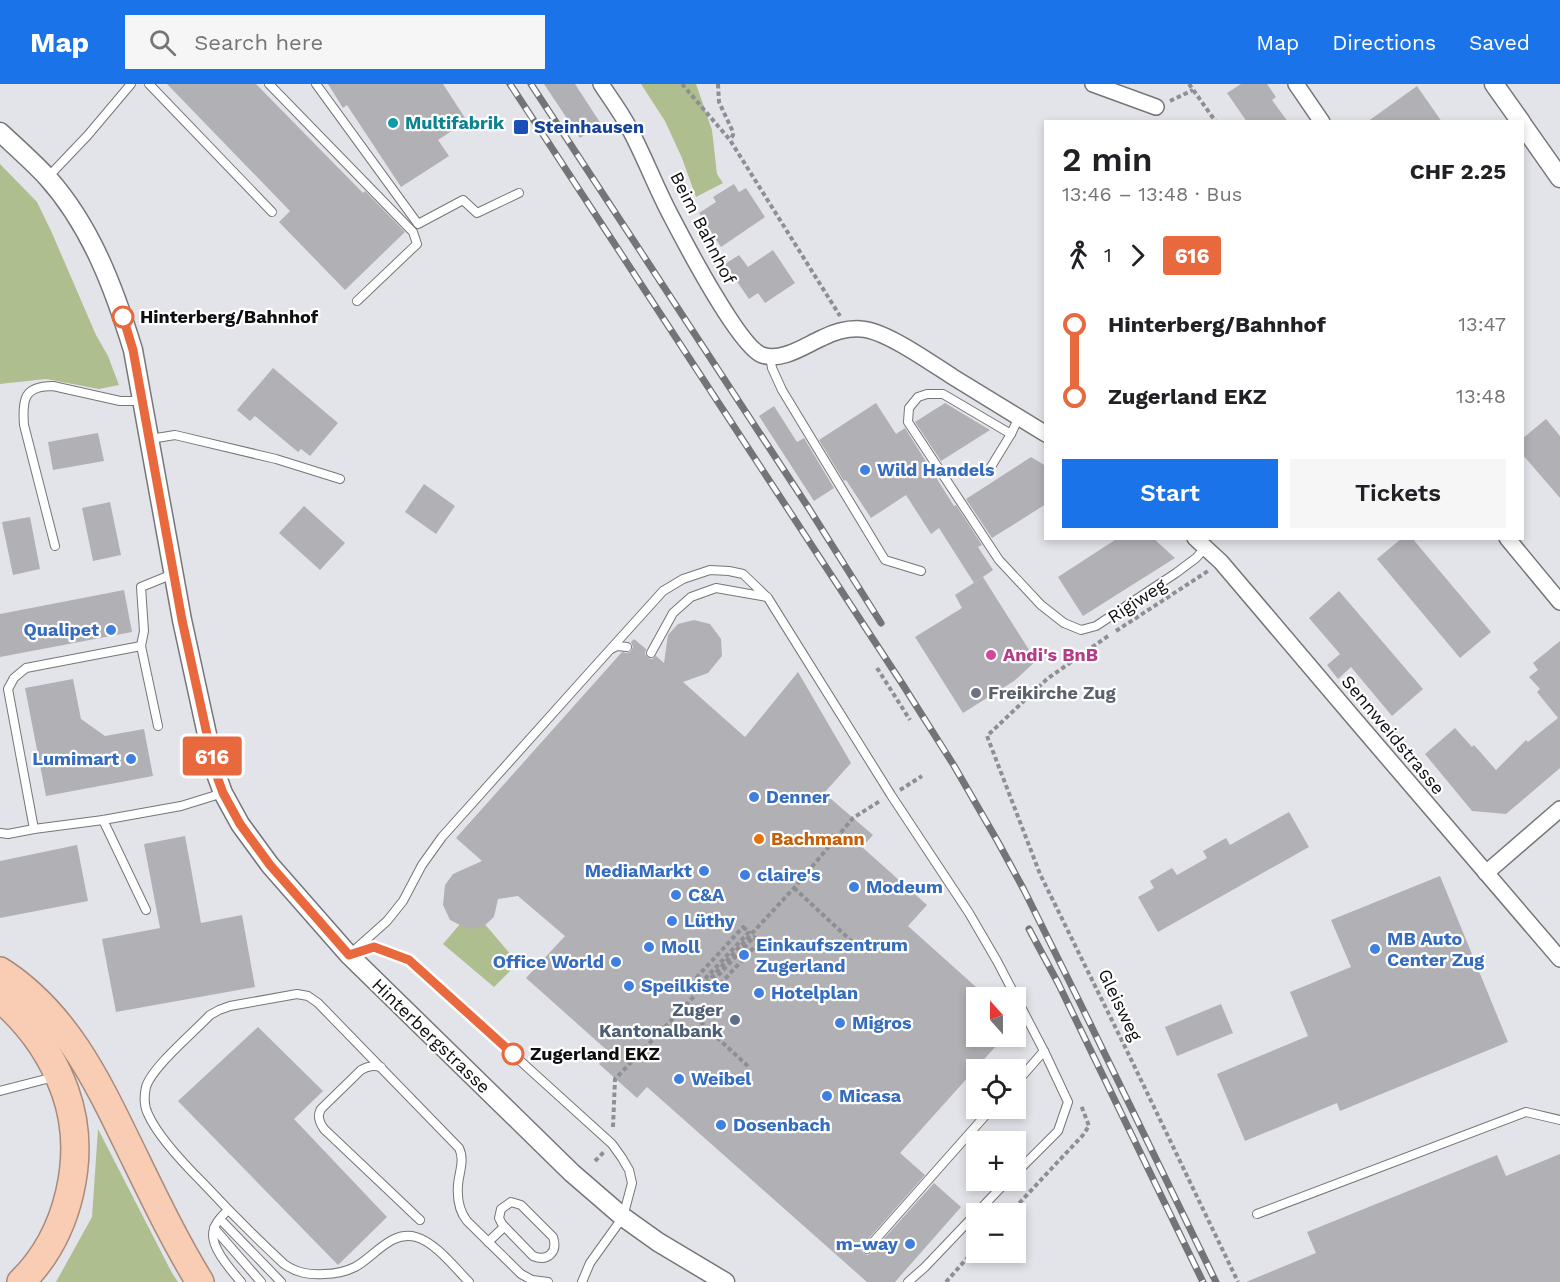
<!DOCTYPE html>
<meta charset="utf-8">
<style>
body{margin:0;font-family:"Work Sans",sans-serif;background:#f6f6f6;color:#202124;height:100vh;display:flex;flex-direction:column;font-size:22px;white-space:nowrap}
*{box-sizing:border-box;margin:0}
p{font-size:20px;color:#757577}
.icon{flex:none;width:33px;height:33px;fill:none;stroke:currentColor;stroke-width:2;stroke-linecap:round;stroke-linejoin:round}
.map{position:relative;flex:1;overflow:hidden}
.panel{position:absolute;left:1044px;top:36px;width:480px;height:420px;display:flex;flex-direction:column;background:#fff;border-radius:0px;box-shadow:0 3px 9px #0003}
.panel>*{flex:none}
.badge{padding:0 12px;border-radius:4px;font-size:21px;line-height:39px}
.needle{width:39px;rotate:339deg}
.controls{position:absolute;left:966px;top:903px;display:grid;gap:12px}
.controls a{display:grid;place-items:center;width:60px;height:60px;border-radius:0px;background:#fff;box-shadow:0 3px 9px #0003;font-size:30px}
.map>.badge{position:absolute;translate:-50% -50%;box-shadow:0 0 0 3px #fff}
.legs{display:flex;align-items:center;gap:9px;height:66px;padding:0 18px;font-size:20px}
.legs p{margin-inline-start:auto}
.overview{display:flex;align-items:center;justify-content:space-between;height:102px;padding:0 18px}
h1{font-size:33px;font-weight:600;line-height:45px}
.action{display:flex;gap:12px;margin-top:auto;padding:12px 18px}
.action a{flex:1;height:69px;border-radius:0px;background:#1a73e8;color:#fff;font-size:24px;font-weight:600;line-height:69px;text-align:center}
.action a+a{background:#f6f6f6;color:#202124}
ul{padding:0 18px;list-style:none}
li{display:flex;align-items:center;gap:21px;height:72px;font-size:22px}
li i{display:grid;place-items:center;width:9px;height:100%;margin:0 8px;background:currentColor}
li i::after{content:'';width:15px;height:15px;margin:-8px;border:4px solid;border-radius:50%;background:#fff}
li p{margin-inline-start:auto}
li:first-child i{background:linear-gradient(#0000 50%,currentColor 0)}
li:last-child i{background:linear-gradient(currentColor 50%,#0000 0)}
header{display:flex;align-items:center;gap:36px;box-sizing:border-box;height:84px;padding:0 30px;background:#1a73e8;color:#fff}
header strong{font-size:28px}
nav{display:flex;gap:33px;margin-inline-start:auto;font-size:21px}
.search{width:420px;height:54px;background:#f6f6f6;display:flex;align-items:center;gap:15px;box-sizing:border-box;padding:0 21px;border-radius:0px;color:#757577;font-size:22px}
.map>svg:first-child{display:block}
.green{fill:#aebe8f}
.building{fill:#b1b0b5}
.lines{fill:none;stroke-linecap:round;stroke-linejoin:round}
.service-casing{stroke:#74767a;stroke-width:10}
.minor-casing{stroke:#74767a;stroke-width:18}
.tertiary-casing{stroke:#74767a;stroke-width:21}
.motorway-casing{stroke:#a78a7b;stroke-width:30}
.path{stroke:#8e8f93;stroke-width:4;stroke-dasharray:4.5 3;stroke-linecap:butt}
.service{stroke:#fff;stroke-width:8}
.minor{stroke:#fff;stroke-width:15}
.tertiary{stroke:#fff;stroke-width:18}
.motorway{stroke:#f9ccb4;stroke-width:27}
.rail-casing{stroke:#737477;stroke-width:7}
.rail{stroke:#fff;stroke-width:4.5;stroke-dasharray:14;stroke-linecap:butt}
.line-1-casing{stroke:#fff;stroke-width:14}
.line-1{stroke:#e9693f;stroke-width:9}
.culture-dot{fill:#0f9aa8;stroke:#fff;stroke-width:2}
.transit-dot{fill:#1a4fb4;stroke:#fff;stroke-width:2}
.stop-1-dot{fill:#fff;stroke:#e9693f;stroke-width:3}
.shop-dot{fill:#3f7fe0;stroke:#fff;stroke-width:2}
.hotel-dot{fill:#d1479c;stroke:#fff;stroke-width:2}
.worship-dot{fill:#6b7280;stroke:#fff;stroke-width:2}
.food-dot{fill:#e8710a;stroke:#fff;stroke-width:2}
.service-dot{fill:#5c6f8a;stroke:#fff;stroke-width:2}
.labels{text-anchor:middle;stroke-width:4.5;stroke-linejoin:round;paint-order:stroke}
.culture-label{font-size:18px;font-weight:bold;fill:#0d838f;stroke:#fff;text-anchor:start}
.transit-label{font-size:18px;font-weight:bold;fill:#164399;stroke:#fff;text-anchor:start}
.street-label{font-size:18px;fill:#0e0e10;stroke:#fff}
.stop-label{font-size:18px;font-weight:bold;fill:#0e0e10;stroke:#fff;text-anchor:start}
.shop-label{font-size:18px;font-weight:bold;fill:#366cbe;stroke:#fff;text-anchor:start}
.hotel-label{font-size:18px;font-weight:bold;fill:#b23c85;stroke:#fff;text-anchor:start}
.worship-label{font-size:18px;font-weight:bold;fill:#5b616d;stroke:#fff;text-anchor:start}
.food-label{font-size:18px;font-weight:bold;fill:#c56008;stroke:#fff;text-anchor:start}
.service-label{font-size:18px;font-weight:bold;fill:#4e5e75;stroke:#fff;text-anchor:end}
</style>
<header>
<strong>Map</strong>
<div class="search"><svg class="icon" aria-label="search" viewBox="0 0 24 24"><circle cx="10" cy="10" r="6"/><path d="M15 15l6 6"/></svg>Search here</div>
<nav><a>Map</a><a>Directions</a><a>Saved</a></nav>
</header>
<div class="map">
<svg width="1560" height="1198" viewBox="0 0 1560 1198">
<rect width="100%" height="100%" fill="#e3e4e9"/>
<g class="green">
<polygon points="641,0 696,0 712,46 717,90 723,99 696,113 682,74 665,37"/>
<polygon points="0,80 37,118 52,149 96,251 108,272 119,301 99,305 46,295 0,300"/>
<polygon points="483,838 518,879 494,903 443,860 460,840"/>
<polygon points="98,1045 172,1189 178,1198 56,1198 92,1133"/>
</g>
<g class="building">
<polygon points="167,0 256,0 363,109 365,107 405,148 345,206 279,138 290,127"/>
<polygon points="328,0 443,0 467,37 438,56 449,72 401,103 347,21 343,24"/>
<polygon points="544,0 575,0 601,40 580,54"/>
<polygon points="1241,0 1267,0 1276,13 1272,16 1288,38 1247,38 1227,9"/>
<polygon points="1417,2 1442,38 1367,38"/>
<polygon points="734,100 739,108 746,104 765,133 721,163 699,129 716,118 713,113"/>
<polygon points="773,166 795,199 765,219 758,209 749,215 725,180 739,171 748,183"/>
<polygon points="273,284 338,339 310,372 301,365 298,368 255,332 250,337 237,326"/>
<polygon points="876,319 896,350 905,344 954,422 956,421 982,461 978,463 993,486 974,499 939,444 931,450 906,411 871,434 846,396 844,397 819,356"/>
<polygon points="945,319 990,346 941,377 915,338"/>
<polygon points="774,322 797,358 804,354 834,404 814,417 759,332"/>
<polygon points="1546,335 1560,352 1560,414 1522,370 1522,355"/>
<polygon points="98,349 104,377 53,386 48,358"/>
<polygon points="1031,373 1046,382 1046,420 992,454 966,415"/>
<polygon points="424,400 455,422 436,450 405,428"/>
<polygon points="110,418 121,471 93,477 82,424"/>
<polygon points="304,422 345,459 320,486 279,449"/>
<polygon points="30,433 40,485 13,491 2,438"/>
<polygon points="1118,454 1153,454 1175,474 1083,532 1058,493"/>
<polygon points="1402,454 1412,454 1491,548 1460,574 1377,475"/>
<polygon points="983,493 1036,577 1014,597 963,629 915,553 962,524 955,511"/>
<polygon points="124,506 132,548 0,573 0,530"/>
<polygon points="1339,507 1423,605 1392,632 1351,583 1338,595 1327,581 1340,570 1309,534"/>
<polygon points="694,536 710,540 721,555 722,572 708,589 683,598 745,653 798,588 851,679 824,709 873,751 862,763 927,821 908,842 976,903 976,952 1005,952 900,1069 925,1091 863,1161 861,1166 864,1170 868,1171 871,1169 934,1099 961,1123 895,1198 867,1198 647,1003 637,1014 599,980 609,968 526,894 565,852 518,812 498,815 494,833 483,843 468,845 450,836 443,821 445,801 453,790 482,777 456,754 622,568 627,569 631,567 633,563 631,558 634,555 646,565 645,570 648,574 652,575 656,572 664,579 668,551 678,540"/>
<polygon points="1560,557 1560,684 1506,730 1472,727 1425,670 1455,644 1472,663 1474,661 1496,686 1526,656 1528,658 1558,634 1537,608 1540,605 1529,593 1538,586 1533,579"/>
<polygon points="73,595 81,635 105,652 144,645 153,692 46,712 25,604"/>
<polygon points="1289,728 1309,763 1158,848 1138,813 1154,804 1150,797 1172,784 1177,791 1207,774 1203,767 1226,754 1230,761"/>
<polygon points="185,752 201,839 242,831 255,903 116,928 102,855 160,844 144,760"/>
<polygon points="77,761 88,817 0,834 0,777"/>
<polygon points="1440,792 1508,958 1340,1027 1337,1019 1245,1057 1217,990 1308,952 1290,908 1351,883 1331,836"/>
<polygon points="1221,920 1233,949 1177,972 1165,943"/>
<polygon points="258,943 323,1007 294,1035 387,1133 338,1181 178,1017"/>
<polygon points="1560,1070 1560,1198 1246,1198 1316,1169 1307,1148 1497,1071 1506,1092"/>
</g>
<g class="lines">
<g class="service-casing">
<g id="service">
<polyline points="149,0 272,128"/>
<polyline points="269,0 413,148 417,160 357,217"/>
<polyline points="316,0 418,140 463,116 477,129 519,109"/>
<polyline points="48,93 88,51 131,0"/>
<polyline points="770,272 772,284 782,306 885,476 921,487"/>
<polyline points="1019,333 1011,350 943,310 927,310 918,313 909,324 908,338 999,476 1041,521 1064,539 1081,546 1096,542 1176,489 1196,474 1205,464"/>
<polyline points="150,355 175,351 276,375 340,395"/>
<polyline points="989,386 1011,350"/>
<path d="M55,462L24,341C22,315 24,302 53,302L120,317H141"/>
<polyline points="141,562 26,584 14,594 8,605 34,745 103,736 181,722 223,709"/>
<polyline points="611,565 617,562 627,563"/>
<polyline points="651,569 673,529 691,513 716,504 767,513"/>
<polyline points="158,642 141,562 144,547 141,503 173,490"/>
<polyline points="103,736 146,826"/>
<polyline points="0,749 8,750 34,745"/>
<polyline points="350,870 387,837 403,817 422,781 442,753 588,590 663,507 683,495 710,486 729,487 743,490 768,514 891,711 969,829 997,877 1044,967 1068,1018 1058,1047 1016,1089"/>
<polyline points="353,870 374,863 409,876 612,1060 622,1074 629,1086 632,1099 623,1133 590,1179 582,1198"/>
<path d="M381,983C373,981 368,982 361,986L321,1025C317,1032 319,1038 324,1045L420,1136"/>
<polyline points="1016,999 1044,967"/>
<polyline points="0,1007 54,993"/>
<path d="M511,1118L521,1121L553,1153C558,1168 548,1178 533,1172L502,1140L499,1134L501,1125Z"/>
<path d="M228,1126C223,1131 216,1137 214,1145C208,1161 231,1186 241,1198"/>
<polyline points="1257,1130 1526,1028 1560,1036"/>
<polyline points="220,1135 281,1198"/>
<polyline points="214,1144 261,1198"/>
<polyline points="488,1158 504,1143"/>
<polyline points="867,1165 992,1024"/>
<path d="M469,1198C455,1184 435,1158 416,1153C391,1146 374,1173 355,1183C345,1188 335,1190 324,1190C309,1191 297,1189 284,1180C256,1154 229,1127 203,1099C185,1081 158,1053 148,1030C144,1022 144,1012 146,1003C152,983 194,948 210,931L219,926L230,922L297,910L308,912L318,919L459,1064C465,1076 459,1088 458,1101C457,1114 459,1127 467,1137L521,1190L532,1196L548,1198"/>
<polyline points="908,1198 925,1183 1008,1096"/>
</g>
</g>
<g class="minor-casing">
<g id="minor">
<path d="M601,0C610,14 620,27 628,42C644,71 655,102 671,132C684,157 739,263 762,271C782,278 804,262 822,254C834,248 847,244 861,245C885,246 931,279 953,293C984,312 1015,331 1046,350"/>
<polyline points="1093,0 1156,23"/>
<polyline points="1296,0 1322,38"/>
<polyline points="1195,454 1221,478 1351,631 1560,875"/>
<polyline points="1507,454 1560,518"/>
<polyline points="1486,789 1560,725"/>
</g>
</g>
<g class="tertiary-casing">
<g id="tertiary">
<polyline points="1494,0 1521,38"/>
<polyline points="1522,40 1560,94"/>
<path d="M0,48C16,63 32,77 47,93C91,142 114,204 133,266L182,536L215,687L223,709L240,740L270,781L349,871L572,1089L623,1133L658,1158L725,1198"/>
</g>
</g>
<g class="motorway-casing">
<g id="motorway">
<path d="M0,887C64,928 96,994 128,1060C151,1107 173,1154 200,1198"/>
<path d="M0,914C29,939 52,971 65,1007C88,1071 69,1151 21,1198"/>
</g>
</g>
<g class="path">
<polyline points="682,0 730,56 840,232"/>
<polyline points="718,0 719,18 733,48 733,51 730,56"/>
<polyline points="1189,0 1216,38"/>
<polyline points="1170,17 1193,6"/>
<polyline points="1116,547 1208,487"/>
<polyline points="1108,552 1047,595 987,652 1040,790 1129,971 1238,1198"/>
<polyline points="877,584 910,636"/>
<polyline points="900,706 922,692"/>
<polyline points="794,804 860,865"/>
<polygon points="743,843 749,848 702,898 697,893"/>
<polygon points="754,853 759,858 713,908 708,902"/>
<polyline points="684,923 750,984"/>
<polyline points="613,1043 615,995 684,923 794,804 853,734 880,717"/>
<polyline points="595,1077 604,1068"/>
<polyline points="1009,1130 1083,1051 1089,1042 1081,1021"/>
<polyline points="946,1198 976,1164"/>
</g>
<use href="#service" class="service"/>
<use href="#minor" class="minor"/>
<use href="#tertiary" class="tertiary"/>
<use href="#motorway" class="motorway"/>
<g class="rail-casing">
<g id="rail">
<polyline points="510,0 903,601 953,680 998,758 1024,806 1080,919 1216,1198"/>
<polyline points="531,0 808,423 881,539"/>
<polyline points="1029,845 1058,899 1203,1198"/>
</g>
</g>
<use href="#rail" class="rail"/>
</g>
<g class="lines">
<g class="line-1-casing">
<polyline id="line-1" points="123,233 133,266 182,536 215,687 223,709 240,740 270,781 349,871 374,863 409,876 513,970"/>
</g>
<use href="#line-1" class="line-1"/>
</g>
<circle class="culture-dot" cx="393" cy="39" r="6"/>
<rect class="transit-dot" x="513" y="35" width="16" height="16" rx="3"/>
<g class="stop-1-dot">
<circle cx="123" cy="233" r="10"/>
<circle cx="513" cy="970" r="10"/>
</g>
<g class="shop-dot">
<circle cx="865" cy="386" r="6"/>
<circle cx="111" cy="546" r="6"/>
<circle cx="131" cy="675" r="6"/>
<circle cx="754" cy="713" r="6"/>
<circle cx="704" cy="787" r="6"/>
<circle cx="745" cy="791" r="6"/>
<circle cx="854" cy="803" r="6"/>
<circle cx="676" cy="811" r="6"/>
<circle cx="672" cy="837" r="6"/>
<circle cx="649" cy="863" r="6"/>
<circle cx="1375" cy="865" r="6"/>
<circle cx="744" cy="871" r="6"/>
<circle cx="616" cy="878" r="6"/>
<circle cx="629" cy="902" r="6"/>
<circle cx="759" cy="909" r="6"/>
<circle cx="840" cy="939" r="6"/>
<circle cx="679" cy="995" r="6"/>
<circle cx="827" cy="1012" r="6"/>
<circle cx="721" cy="1041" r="6"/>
<circle cx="910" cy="1160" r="6"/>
</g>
<circle class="hotel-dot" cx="991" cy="571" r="6"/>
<circle class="worship-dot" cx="976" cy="609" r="6"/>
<circle class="food-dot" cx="759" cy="755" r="6"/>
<circle class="service-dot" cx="735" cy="936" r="6"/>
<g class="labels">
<g class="culture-label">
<text x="405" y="45">Multifabrik</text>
</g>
<g class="transit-label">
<text x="534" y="49">Steinhausen</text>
</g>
<g class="street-label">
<text transform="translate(703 144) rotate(63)" y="6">Beim Bahnhof</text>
<text transform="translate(1137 517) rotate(-33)" y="6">Rigiweg</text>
<text transform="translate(1393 651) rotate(50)" y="6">Sennweidstrasse</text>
<text transform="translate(1120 921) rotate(64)" y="6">Gleisweg</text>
<text transform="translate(431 952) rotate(44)" y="6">Hinterbergstrasse</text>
</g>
<g class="stop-label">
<text x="140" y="239">Hinterberg/Bahnhof</text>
<text x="530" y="976">Zugerland EKZ</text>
</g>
<g class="shop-label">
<text x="877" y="392">Wild Handels</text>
<text x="99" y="552" text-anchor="end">Qualipet</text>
<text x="119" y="681" text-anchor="end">Lumimart</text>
<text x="766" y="719">Denner</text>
<text x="692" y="793" text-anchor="end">MediaMarkt</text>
<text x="757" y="797">claire's</text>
<text x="866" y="809">Modeum</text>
<text x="688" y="817">C&amp;A</text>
<text x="684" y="843">Lüthy</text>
<text x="1387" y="861">MB Auto<tspan x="1387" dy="21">Center Zug</tspan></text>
<text x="756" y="867">Einkaufszentrum<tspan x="756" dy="21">Zugerland</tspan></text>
<text x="661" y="869">Moll</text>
<text x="604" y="884" text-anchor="end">Office World</text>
<text x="641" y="908">Speilkiste</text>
<text x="771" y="915">Hotelplan</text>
<text x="852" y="945">Migros</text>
<text x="691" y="1001">Weibel</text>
<text x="839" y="1018">Micasa</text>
<text x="733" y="1047">Dosenbach</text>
<text x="898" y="1166" text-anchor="end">m-way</text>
</g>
<g class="hotel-label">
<text x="1003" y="577">Andi's BnB</text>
</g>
<g class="worship-label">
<text x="988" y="615">Freikirche Zug</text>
</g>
<g class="food-label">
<text x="771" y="761">Bachmann</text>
</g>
<g class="service-label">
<text x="723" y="932">Zuger<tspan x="723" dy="21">Kantonalbank</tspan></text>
</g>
</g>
</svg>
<div class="controls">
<a><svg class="needle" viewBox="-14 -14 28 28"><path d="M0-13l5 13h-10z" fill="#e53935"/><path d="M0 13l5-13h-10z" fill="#757577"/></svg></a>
<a><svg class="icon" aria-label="locate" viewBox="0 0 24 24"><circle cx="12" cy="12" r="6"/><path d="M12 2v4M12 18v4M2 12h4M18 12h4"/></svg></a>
<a>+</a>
<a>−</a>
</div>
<b class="badge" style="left:212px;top:672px;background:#e9693f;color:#fff">616</b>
<section class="panel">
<div class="overview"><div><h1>2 min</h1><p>13:46 – 13:48 · Bus</p></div><b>CHF 2.25</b></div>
<div class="legs"><svg class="icon" aria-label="walk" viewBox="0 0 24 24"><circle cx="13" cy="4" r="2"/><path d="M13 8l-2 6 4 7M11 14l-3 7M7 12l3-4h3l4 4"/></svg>1<svg class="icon" aria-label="forward" viewBox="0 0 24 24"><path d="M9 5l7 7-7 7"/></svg><b class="badge" style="background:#e9693f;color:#fff">616</b></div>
<ul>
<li><i style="color:#e9693f"></i><b>Hinterberg/Bahnhof</b><p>13:47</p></li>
<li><i style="color:#e9693f"></i><b>Zugerland EKZ</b><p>13:48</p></li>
</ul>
<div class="action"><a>Start</a><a>Tickets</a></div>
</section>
</div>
